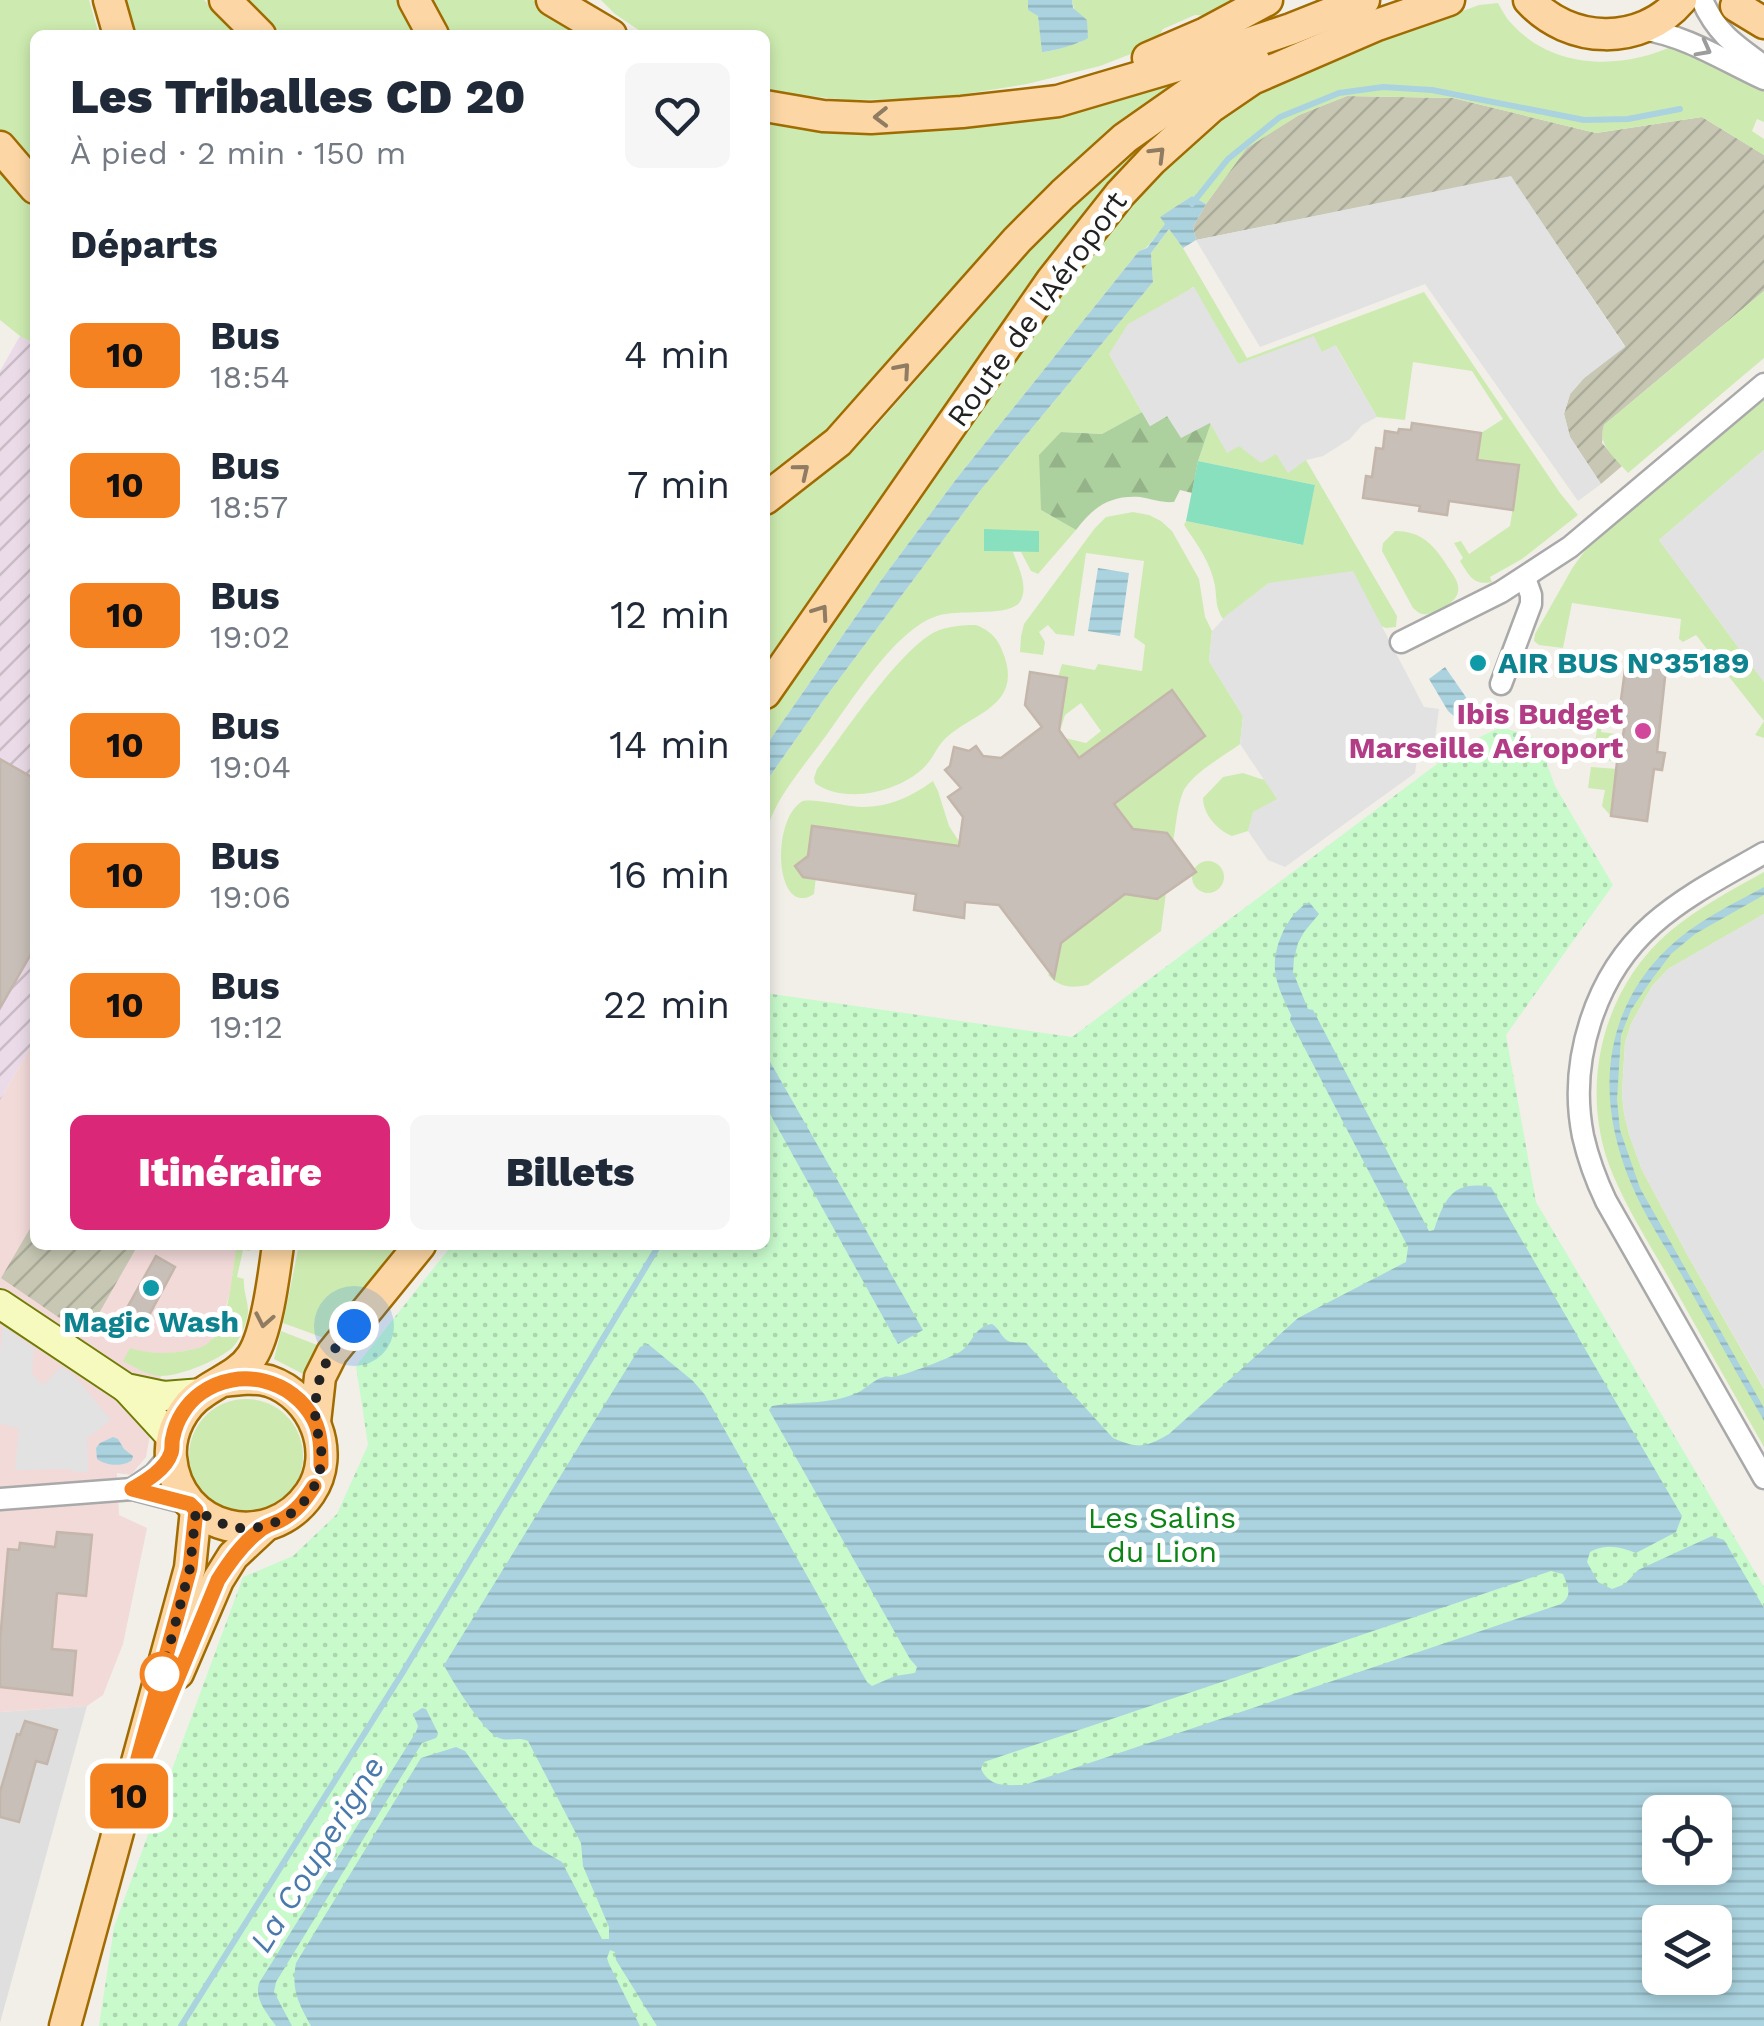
<!DOCTYPE html>
<html lang="fr">
<meta charset="utf-8">
<style>
body{margin:0;font-family:"Work Sans",sans-serif;background:#f6f6f7;color:#1f2937;height:100vh;display:flex;flex-direction:column;font-size:38px;white-space:nowrap}
*{box-sizing:border-box;margin:0}
p{font-size:32px;color:#747a83}
.icon{flex:none;width:55px;height:55px;fill:none;stroke:currentColor;stroke-width:2;stroke-linecap:round;stroke-linejoin:round}
.map{position:relative;flex:1;overflow:hidden}
.sheet{position:absolute;left:30px;top:30px;width:740px;height:1220px;display:flex;flex-direction:column;background:#fff;border-radius:15px;box-shadow:0 5px 15px #0003}
.sheet>*{flex:none}
.badge{padding:0 20px;border-radius:15px;font-size:35px;line-height:65px}
.controls{position:absolute;left:1642px;top:1795px;display:grid;gap:20px}
.controls a{display:grid;place-items:center;width:90px;height:90px;border-radius:15px;background:#fff;box-shadow:0 5px 15px #0003;font-size:50px}
.you{position:absolute;width:50px;height:50px;margin:-25px;border:8px solid #fff;border-radius:50%;background:#1a73e8;box-shadow:0 0 0 15px #1a73e833}
.map>.badge{position:absolute;translate:-50% -50%;box-shadow:0 0 0 5px #fff}
h2{padding:0 40px;font-size:38px;line-height:90px}
.round{display:grid;place-items:center;flex:none;width:105px;height:105px;border-radius:15px;background:#f6f6f7}
.summary{display:flex;align-items:center;justify-content:space-between;height:170px;padding:0 40px}
h1{font-size:48px;font-weight:800;line-height:75px}
.button{display:flex;gap:20px;margin-top:auto;padding:20px 40px}
.button a{flex:1;height:115px;border-radius:15px;background:#db2777;color:#fff;font-size:40px;font-weight:800;line-height:115px;text-align:center}
.button a+a{background:#f6f6f7;color:#1f2937}
ul{padding:0;list-style:none}
li{display:flex;align-items:center;gap:30px;height:130px;padding:0 40px}
li div{flex:1}
li b{display:block;font-size:38px}
li em{font-style:normal}
li .badge{min-width:110px;font-weight:700;text-align:center}
.map>svg:first-child{display:block}
.residential{fill:#e0dfdf}
.commercial{fill:#f2dad9}
.industrial{fill:url(#industrial-furrows)}
.construction{fill:url(#construction-furrows)}
.grass{fill:#cdebb0}
.forest{fill:url(#forest-firs)}
.park{fill:url(#park-dots);fill-rule:evenodd}
.pitch{fill:#88e0be}
.parking{fill:#e2e2e2}
.water{fill:url(#water-rules);fill-rule:evenodd}
.lines{fill:none;stroke-linecap:round;stroke-linejoin:round}
.stream{stroke:#aad3df;stroke-width:6}
.building{fill:#c7bfb8;stroke:#c4b6ab;stroke-width:2.5}
.street-casing{stroke:#a9a9a9;stroke-width:25}
.secondary-casing{stroke:#707d05;stroke-width:32}
.primary-casing{stroke:#a06b00;stroke-width:35}
.street{stroke:#fff;stroke-width:20}
.secondary{stroke:#f7fabf;stroke-width:28}
.primary{stroke:#fcd6a4;stroke-width:30}
.oneway{stroke:#9c9c9c}
.oneway2{stroke:#8f7c63}
.line-casing{stroke:#fff;stroke-width:22}
.line{stroke:#f58220;stroke-width:15}
.walk{stroke:#222;stroke-width:10;stroke-dasharray:0 18}
.culture-dot{fill:#0f9aa8;stroke:#fff;stroke-width:4}
.hotel-dot{fill:#d1479c;stroke:#fff;stroke-width:4}
.stop-dot{fill:#fff;stroke:#f58220;stroke-width:5}
.labels{text-anchor:middle;stroke-width:10;stroke-linejoin:round;paint-order:stroke}
.street-label{font-size:30px;fill:#222;stroke:#fff}
.culture-label{font-size:30px;font-weight:bold;fill:#0d838f;stroke:#fff;text-anchor:start}
.hotel-label{font-size:30px;font-weight:bold;fill:#b23c85;stroke:#fff;text-anchor:end}
.park-label{font-size:30px;fill:#0c8416;stroke:#fff}
.water-label{font-size:32px;font-style:italic;fill:#4a7aab;stroke:#fff}
</style>
<div class="map">
<svg width="1764" height="2026" viewBox="0 0 1764 2026">
<defs>
<pattern id="industrial-furrows" width="10" height="10" patternUnits="userSpaceOnUse" patternTransform="scale(2.5)"><rect width="10" height="10" fill="#ebdbe8"/><path d="M-1 1l2-2M0 10L10 0M9 11l2-2" fill="none" stroke="#c9bcc7"/></pattern>
<pattern id="construction-furrows" width="10" height="10" patternUnits="userSpaceOnUse" patternTransform="scale(2.5)"><rect width="10" height="10" fill="#c7c7b4"/><path d="M-1 1l2-2M0 10L10 0M9 11l2-2" fill="none" stroke="#abab9a"/></pattern>
<pattern id="forest-firs" width="22" height="20" patternUnits="userSpaceOnUse" patternTransform="scale(2.5)"><rect width="22" height="20" fill="#add19e"/><path d="M5 1l3.5 6h-7zM16 11l3.5 6h-7z" fill="#95b388"/></pattern>
<pattern id="park-dots" width="8" height="8" patternUnits="userSpaceOnUse" patternTransform="scale(2.5)"><rect width="8" height="8" fill="#c8facc"/><path d="M2 2h.1M6 6h.1" fill="none" stroke="#acd6af" stroke-width="1.8" stroke-linecap="round"/></pattern>
<pattern id="water-rules" width="6" height="5" patternUnits="userSpaceOnUse" patternTransform="scale(2.5)"><rect width="6" height="5" fill="#aad3df"/><path d="M0 2.5h6" fill="none" stroke="#92b5bf"/></pattern>
</defs>
<rect width="100%" height="100%" fill="#f2efe9"/>
<polygon class="residential" points="87,1706 0,2023 0,1712"/>
<polygon class="commercial" points="35,1039 35,1245 237,1245 230,1293 218,1330 210,1342 199,1349 165,1354 146,1457 131,1475 117,1473 119,1515 147,1528 123,1644 103,1695 87,1706 0,1712 0,1100"/>
<polygon class="industrial" points="20,336 35,344 35,1039 0,1100 0,371"/>
<g class="construction">
<polygon points="1347,96 1453,98 1596,133 1702,117 1764,155 1764,291 1604,425 1602,443 1622,466 1601,484 1570,437 1564,414 1570,394 1584,378 1625,346 1511,177 1196,240 1193,227 1206,204 1246,148 1299,115"/>
<polygon points="35,1220 35,1245 138,1245 86,1336 1,1278"/>
</g>
<g class="grass">
<polygon points="0,0 89,0 99,35 35,35 35,176 0,136"/>
<polygon points="123,0 204,0 238,35 133,35"/>
<polygon points="247,0 403,0 423,35 283,35"/>
<polygon points="426,0 533,0 583,35 446,35"/>
<path d="M601,0H1028V10L1038,15L1043,52C1056,51 1068,45 1081,42L1072,0H1240L1212,16L1195,15L1163,29L1154,45L1100,66L1027,84L934,99L848,100L780,93L765,89V35H646L615,14Z"/>
<path d="M1498,3C1502,10 1506,18 1511,23C1553,70 1622,70 1675,45L1764,90V122L1757,119L1752,131L1764,139V155L1702,117L1596,133L1453,98L1347,96L1299,115L1247,148L1206,204L1192,196L1161,217L1166,224L1146,248L1139,251L957,478L879,583L765,747V716L1050,309L1124,213L1204,129L1281,77L1479,5Z"/>
<polygon points="1204,71 836,424 787,466 765,480 765,121 817,129 901,131 967,126"/>
<polygon points="1138,146 1147,148 765,672 765,519 790,502 871,432 1058,219"/>
<polygon points="0,166 35,206 35,344 20,336 0,320"/>
<path d="M1169,229L1183,248L1247,358L1424,292L1560,493L1578,515L1522,559L1490,577L1492,582C1473,586 1469,575 1460,561L1463,558L1454,543L1461,541L1469,554L1510,526L1519,466L1477,461L1481,433L1503,419L1472,371L1413,362L1405,420L1377,417L1336,346L1322,352L1238,364L1193,287L1109,354L1142,412L1102,434L1061,432L1041,510L1076,530L1038,574L1031,571L1021,552H1038L984,551L1013,552C1018,566 1030,589 1019,603C1008,617 958,609 937,616C896,629 853,699 828,733C810,758 789,782 775,809C770,819 767,828 765,838V783L822,702L979,492L1153,282L1151,253Z"/>
<path d="M1764,291V358L1628,473C1616,458 1596,445 1604,425Z"/>
<polygon points="1764,400 1764,450 1659,540 1764,682 1764,738 1755,735 1764,721 1696,635 1683,642 1679,639 1681,619 1572,603 1563,648 1539,645 1534,641 1535,634 1573,567 1587,548"/>
<path d="M1211,423L1239,446L1306,460L1397,616L1396,627L1386,628L1269,583L1223,619C1215,607 1217,599 1215,586C1211,563 1197,544 1184,525L1186,521L1302,545L1315,485L1198,461Z"/>
<path d="M1133,512L1149,515L1161,521L1172,531L1199,579L1205,617L1212,631L1209,661L1243,716L1240,744C1224,756 1191,774 1183,792C1177,807 1176,826 1173,842L1167,833L1133,829L1109,798L1205,736L1173,690L1081,761L1065,738L1086,743L1101,731L1081,703L1065,715L1060,731L1047,714L1062,664L1095,670L1098,664L1142,671L1145,645L1134,637L1144,561L1086,553L1074,636L1056,634L1048,625L1039,632L1045,642L1043,655L1020,652L1021,636L1024,624L1095,528L1106,517Z"/>
<path d="M1395,531C1424,531 1436,548 1450,570C1454,576 1460,584 1458,592C1456,603 1436,613 1427,614C1420,615 1418,612 1413,608L1382,551L1383,543Z"/>
<path d="M976,625C993,632 999,640 1005,658C1020,706 974,713 947,737C938,745 935,754 928,763C905,791 845,806 815,783L814,778L817,769C843,735 901,647 937,631C949,626 963,625 976,625Z"/>
<polygon points="1599,716 1603,717 1601,732 1623,735 1619,762 1604,760 1605,751 1594,750"/>
<polygon points="1591,767 1618,769 1616,770 1611,816 1602,806 1605,790 1588,788"/>
<path d="M1243,773L1261,779L1285,783L1278,799L1254,812L1248,831L1232,836C1217,830 1203,814 1203,798L1223,777Z"/>
<path d="M933,781L938,791L949,826L962,846L812,826L808,856L795,866L817,868L814,894C776,919 770,823 801,802C807,797 849,807 862,807C889,807 911,797 933,781Z"/>
<circle cx="1208" cy="877" r="16"/>
<path d="M1764,872V914L1668,969L1652,986L1631,1024L1625,1043L1622,1093L1624,1113L1629,1134L1642,1170L1688,1256L1764,1389V1447C1734,1394 1704,1341 1675,1289C1654,1251 1630,1215 1613,1175C1578,1093 1600,992 1668,933C1697,908 1732,890 1764,872Z"/>
<path d="M1166,893L1161,931L1088,985C1071,988 1060,988 1048,975L1050,973L1054,977L1061,943L1125,894L1157,899Z"/>
<path d="M237,1245H251L250,1251L243,1250L237,1277L244,1279C243,1291 248,1300 248,1311C248,1321 240,1340 233,1347C220,1360 178,1377 160,1376C146,1375 135,1367 123,1361L130,1348C149,1354 166,1354 185,1351C193,1349 201,1349 208,1343C231,1325 231,1272 237,1245Z"/>
<polygon points="299,1245 397,1245 324,1338 283,1323"/>
<polygon points="281,1331 317,1345 305,1375 274,1359"/>
<circle cx="246" cy="1456" r="57"/>
</g>
<path class="forest" d="M1142,412L1150,426L1167,416L1211,423L1198,461L1192,493L1180,490L1174,502C1162,503 1152,499 1140,497C1110,495 1093,507 1076,530L1041,510L1039,455L1061,432L1102,434Z"/>
<path class="park" d="M1501,727L1538,739L1555,786L1613,885L1506,1035L1536,1202L1764,1587V2026H99L114,1927L243,1577L293,1556L337,1514L368,1445L356,1366L452,1245H765V993L1072,1037L1461,746ZM1660,1812H1715V1868H1660ZM1660,1922H1715V1978H1660Z"/>
<g class="pitch">
<polygon points="1198,461 1315,485 1303,545 1186,521"/>
<polygon points="984,529 1039,531 1039,552 984,551"/>
</g>
<g class="parking">
<polygon points="1511,176 1625,347 1584,378 1570,394 1564,414 1570,437 1601,484 1578,501 1425,284 1260,347 1196,240"/>
<polygon points="1194,287 1238,364 1314,336 1322,352 1335,345 1377,417 1362,425 1350,439 1323,456 1306,460 1288,473 1276,454 1261,463 1239,446 1227,453 1210,423 1181,438 1167,416 1150,426 1109,354 1128,324"/>
<polygon points="1764,450 1764,682 1659,540"/>
<polygon points="1353,571 1424,707 1439,709 1432,761 1417,759 1415,773 1285,867 1268,860 1248,831 1253,812 1277,799 1240,744 1243,716 1209,661 1212,631 1227,615 1269,583"/>
<polygon points="1764,914 1764,1388 1688,1256 1642,1170 1629,1134 1624,1113 1622,1093 1625,1043 1631,1024 1652,986 1668,969"/>
<polygon points="3,1326 34,1348 32,1374 43,1385 61,1367 74,1375 111,1420 87,1438 88,1472 78,1472 66,1469 15,1470 19,1428 0,1424 0,1353"/>
</g>
<g class="water">
<path d="M1028,0H1072L1073,8L1087,20L1088,38C1081,43 1051,52 1042,52L1038,16L1028,10Z"/>
<polygon points="1192,196 1206,204 1193,227 1196,240 1183,248 1169,229 1151,253 1153,282 979,492 822,702 765,783 765,747 879,583 957,478 1139,251 1147,248 1165,224 1160,217"/>
<polygon points="1098,568 1129,573 1120,636 1088,631"/>
<polygon points="1445,667 1470,703 1470,710 1456,718 1448,711 1429,679"/>
<path d="M1764,887V895L1695,934L1671,954L1650,982L1631,1010L1621,1035L1617,1100L1620,1130L1640,1188L1764,1408V1421C1736,1372 1709,1323 1681,1274C1665,1246 1646,1218 1633,1188C1596,1105 1599,1014 1668,948C1695,922 1731,905 1764,887Z"/>
<path d="M1309,902L1319,914L1304,932L1298,943L1294,958L1293,972L1308,1009L1313,1010L1429,1231L1434,1230C1445,1198 1453,1180 1491,1187L1682,1516L1676,1532L1636,1553C1620,1547 1606,1543 1590,1552L1587,1562L1598,1582L1612,1589L1625,1584L1638,1570L1712,1536L1724,1540L1764,1608V2026H657L616,1960L615,1952L610,1950L607,1958L609,1964L640,2026H311C298,2002 291,1990 296,1963L421,1758L456,1747L465,1751L533,1845L562,1862L602,1939H609V1927L583,1866L581,1843L528,1741C517,1736 507,1743 497,1737C483,1730 451,1680 444,1665L640,1347L648,1344L693,1381L705,1395L867,1682L872,1686L895,1676L915,1673L917,1667L910,1659L769,1410L772,1406C800,1401 830,1405 857,1393C866,1389 874,1379 884,1377C886,1376 889,1377 892,1377C906,1375 944,1360 958,1353C974,1345 972,1327 992,1324C999,1328 1001,1337 1008,1341C1013,1343 1020,1342 1026,1343L1113,1438C1138,1449 1145,1448 1169,1434L1298,1318L1406,1262L1408,1247L1290,1020L1291,1015C1285,1002 1276,985 1275,970C1273,946 1288,913 1309,902ZM1551,1571L1563,1574C1568,1587 1573,1595 1561,1604L1024,1785C1006,1785 990,1788 981,1769L984,1762ZM1660,1812H1715V1868H1660ZM1660,1922H1715V1978H1660Z"/>
<polygon points="765,1053 923,1330 898,1344 765,1105"/>
<path d="M113,1437L118,1439L124,1449L133,1456L132,1460C124,1467 106,1466 97,1459L96,1448L100,1443Z"/>
<path d="M422,1708L426,1709L438,1733L436,1738L422,1743L276,1982L274,1992L292,2026H276C267,2013 254,1999 259,1983L416,1732L418,1726L413,1714Z"/>
</g>
<g class="lines">
<g class="stream">
<polyline points="1192,204 1228,159 1280,117 1339,93 1383,87 1432,90 1584,120 1628,119 1680,109"/>
<polyline points="181,2026 403,1672 659,1245"/>
</g>
</g>
<g class="building">
<polygon points="1412,423 1481,433 1477,460 1519,465 1513,510 1449,501 1447,515 1419,511 1420,506 1363,498 1366,476 1372,477 1376,448 1383,449 1385,431 1398,433 1399,429 1411,430"/>
<polygon points="1626,662 1666,668 1657,752 1665,753 1662,770 1654,769 1647,821 1611,816 1617,762 1619,762 1626,716 1619,715"/>
<polygon points="1030,672 1067,678 1059,730 1079,758 1172,690 1205,736 1114,804 1133,829 1167,833 1196,872 1157,899 1125,894 1061,943 1054,978 999,905 965,902 964,918 914,910 916,894 803,877 795,866 808,856 812,826 959,846 963,817 948,797 961,788 945,770 950,766 954,747 969,751 976,746 983,756 1001,758 1042,727 1025,705"/>
<polygon points="0,759 35,779 35,947 0,1008"/>
<polygon points="156,1256 175,1267 147,1319 127,1308"/>
<polygon points="57,1532 92,1535 86,1596 57,1593 52,1649 76,1651 72,1695 0,1687 0,1641 8,1549 19,1550 20,1543 55,1547"/>
<polygon points="25,1721 57,1730 47,1764 36,1761 19,1822 0,1817 0,1792 17,1734 20,1735"/>
</g>
<g class="lines">
<g class="street-casing">
<g id="street">
<path d="M1702,0C1717,34 1735,45 1764,66"/>
<path d="M1642,29C1687,36 1723,60 1764,79"/>
<polyline points="1401,642 1501,592 1570,547 1764,384"/>
<polyline points="1501,684 1531,604 1531,595 1525,578"/>
<path d="M1764,853C1726,875 1686,895 1653,924C1595,975 1568,1061 1583,1136C1588,1158 1596,1180 1606,1201L1764,1478"/>
<polyline points="132,1489 154,1474 171,1454"/>
<polyline points="0,1499 132,1489 190,1504"/>
</g>
</g>
<g class="secondary-casing">
<g id="secondary">
<polyline points="0,1304 126,1388 164,1396 202,1393"/>
<polyline points="126,1388 172,1438"/>
</g>
</g>
<g class="primary-casing">
<g id="primary">
<polyline points="109,0 119,35"/>
<polyline points="225,0 260,35"/>
<polyline points="414,0 433,35"/>
<polyline points="552,0 611,35"/>
<path d="M1529,0C1569,44 1641,47 1681,0"/>
<polyline points="1736,6 1764,23"/>
<polyline points="1148,58 1206,33 1267,0"/>
<polyline points="765,106 823,116 871,118 962,112 1058,101 1214,55 1291,29 1364,0"/>
<polyline points="0,147 35,188"/>
<polyline points="765,499 838,442 1017,240 1063,194 1125,138 1202,84 1223,73 1255,62"/>
<polyline points="765,693 1052,280 1120,194 1152,160 1211,107 1252,79 1377,25 1449,0"/>
<path d="M224,1381C239,1379 254,1377 269,1381C314,1396 337,1453 310,1493C269,1553 177,1531 171,1457C169,1432 183,1405 204,1392C221,1380 240,1374 252,1356C267,1333 274,1274 278,1245"/>
<polyline points="315,1422 320,1377 332,1353 420,1245"/>
<polyline points="178,1673 218,1580 233,1556 264,1527"/>
<polyline points="65,2026 190,1568 196,1510"/>
</g>
</g>
<use href="#street" class="street"/>
<use href="#secondary" class="secondary"/>
<use href="#primary" class="primary"/>
</g>
<defs><path id="oneway-chevron" d="M-2-3.5L2.5 0L-2 3.5" fill="none" stroke-width="1.6" stroke-linecap="round" stroke-linejoin="round" transform="scale(2.5)"/></defs>
<use class="oneway" href="#oneway-chevron" transform="translate(1704 49) rotate(28)"/>
<g class="oneway2">
<use href="#oneway-chevron" transform="translate(881 117) rotate(179)"/>
<use href="#oneway-chevron" transform="translate(1158 154) rotate(-45)"/>
<use href="#oneway-chevron" transform="translate(903 370) rotate(-49)"/>
<use href="#oneway-chevron" transform="translate(802 471) rotate(-39)"/>
<use href="#oneway-chevron" transform="translate(821 612) rotate(-55)"/>
<use href="#oneway-chevron" transform="translate(264 1320) rotate(101)"/>
</g>
<g class="lines">
<g class="line-casing">
<path id="line" d="M314,1486C305,1500 296,1512 281,1520C273,1524 266,1525 259,1531C242,1544 230,1561 218,1580L125,1806L190,1568L196,1510L190,1504L132,1489C146,1481 166,1469 171,1453C173,1448 171,1442 173,1437C176,1420 187,1403 201,1393C239,1366 293,1379 314,1420C321,1434 321,1449 321,1465"/>
</g>
<use href="#line" class="line"/>
<path class="walk" d="M162,1674L190,1568L196,1510C210,1518 223,1526 239,1528C278,1532 318,1502 321,1462C323,1448 318,1437 316,1424C314,1411 316,1391 320,1378C326,1357 340,1342 354,1326"/>
</g>
<g class="culture-dot">
<circle cx="1478" cy="663" r="10"/>
<circle cx="151" cy="1288" r="10"/>
</g>
<circle class="hotel-dot" cx="1643" cy="731" r="10"/>
<circle class="stop-dot" cx="162" cy="1674" r="20"/>
<g class="labels">
<g class="street-label">
<text transform="translate(1037 309) rotate(-54)" y="10">Route de l'Aéroport</text>
</g>
<g class="culture-label">
<text x="1498" y="673">AIR BUS N°35189</text>
<text x="151" y="1332" text-anchor="middle">Magic Wash</text>
</g>
<g class="hotel-label">
<text x="1623" y="724">Ibis Budget<tspan x="1623" dy="34">Marseille Aéroport</tspan></text>
</g>
<g class="park-label">
<text x="1162" y="1528">Les Salins<tspan x="1162" dy="34">du Lion</tspan></text>
</g>
<g class="water-label">
<text transform="translate(317 1854) rotate(-58)" y="11">La Couperigne</text>
</g>
</g>
</svg>
<div class="controls">
<a><svg class="icon" aria-label="locate" viewBox="0 0 24 24"><circle cx="12" cy="12" r="6"/><path d="M12 2v4M12 18v4M2 12h4M18 12h4"/></svg></a>
<a><svg class="icon" aria-label="layers" viewBox="0 0 24 24"><path d="M12 4l9 5-9 5-9-5zM3 14l9 5 9-5"/></svg></a>
</div>
<div class="you" style="left:354px;top:1326px"></div>
<b class="badge" style="left:129px;top:1796px;background:#f58220;color:#111">10</b>
<section class="sheet">
<div class="summary"><div><h1>Les Triballes CD 20</h1><p>À pied · 2 min · 150 m</p></div><a class="round"><svg class="icon" aria-label="heart" viewBox="0 0 24 24"><path d="M12 20l-8-8c-3-5 5-10 8-4 3-6 11-1 8 4z"/></svg></a></div>
<h2>Départs</h2>
<ul>
<li><span class="badge" style="background:#f58220;color:#111">10</span><div><b>Bus</b><p>18:54</p></div><em>4 min</em></li>
<li><span class="badge" style="background:#f58220;color:#111">10</span><div><b>Bus</b><p>18:57</p></div><em>7 min</em></li>
<li><span class="badge" style="background:#f58220;color:#111">10</span><div><b>Bus</b><p>19:02</p></div><em>12 min</em></li>
<li><span class="badge" style="background:#f58220;color:#111">10</span><div><b>Bus</b><p>19:04</p></div><em>14 min</em></li>
<li><span class="badge" style="background:#f58220;color:#111">10</span><div><b>Bus</b><p>19:06</p></div><em>16 min</em></li>
<li><span class="badge" style="background:#f58220;color:#111">10</span><div><b>Bus</b><p>19:12</p></div><em>22 min</em></li>
</ul>
<div class="button"><a>Itinéraire</a><a>Billets</a></div>
</section>
</div>
